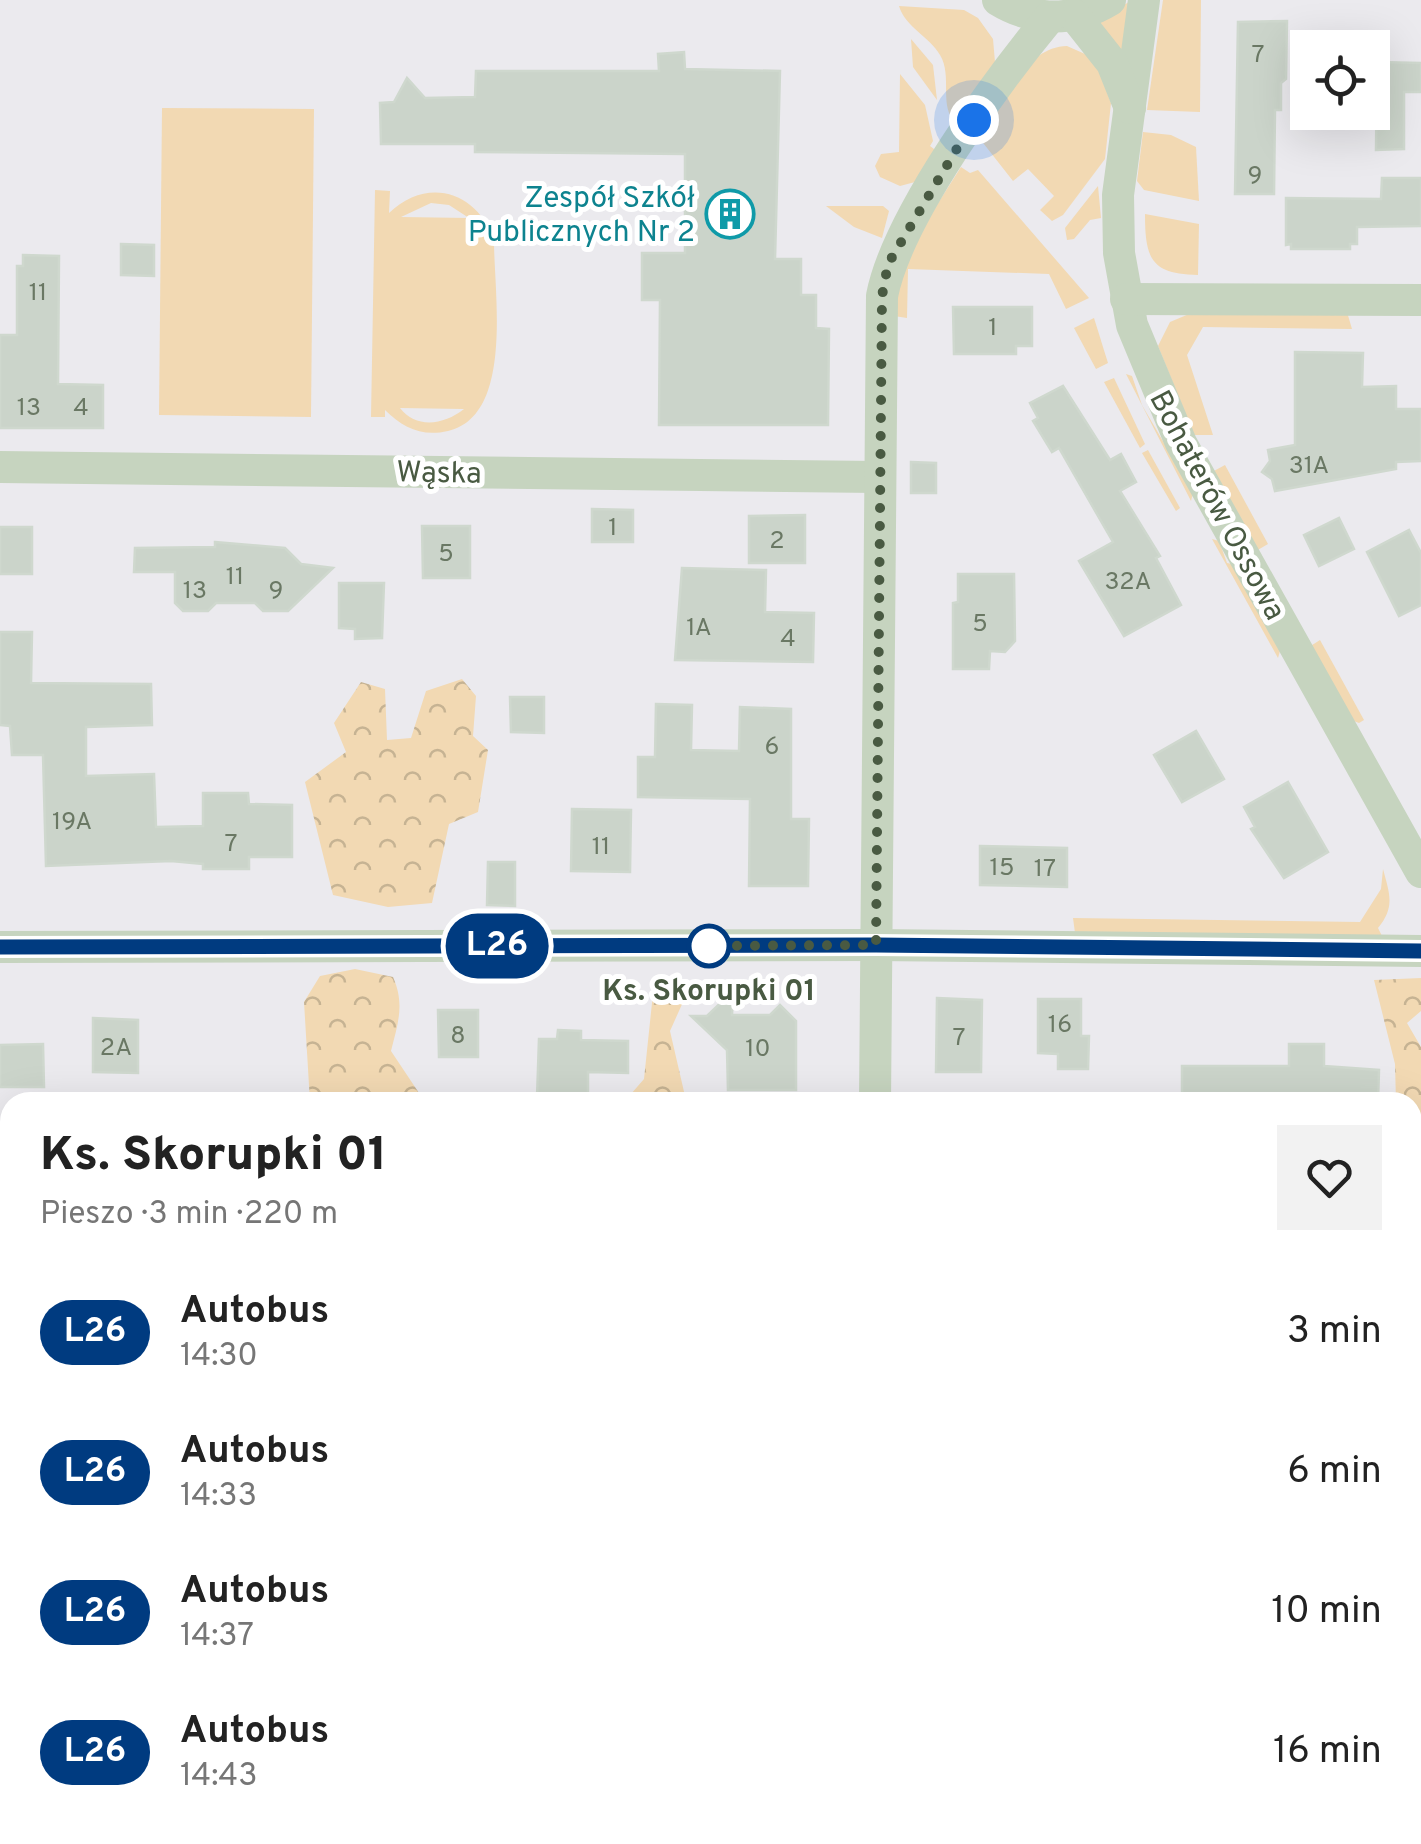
<!DOCTYPE html>
<html lang="pl">
<meta charset="utf-8">
<style>
body{margin:0;font-family:Overpass,sans-serif;background:#f2f2f2;color:#222;height:100vh;display:flex;flex-direction:column;font-size:38px;white-space:nowrap}
*{box-sizing:border-box;margin:0}
p{font-size:32px;color:#767676}
.icon{flex:none;width:55px;height:55px;fill:none;stroke:currentColor;stroke-width:2;stroke-linecap:round;stroke-linejoin:round}
.map{position:relative;flex:1;overflow:hidden}
.drawer{position:absolute;left:0px;top:1092px;width:1422px;height:752px;display:flex;flex-direction:column;background:#fff;border-radius:30px 30px 0 0;box-shadow:0 10px 40px #0002}
.drawer>*{flex:none}
.badge{padding:0 20px;border-radius:32px;font-size:35px;line-height:65px}
.buttons{position:absolute;left:1290px;top:30px;display:grid;gap:20px}
.buttons a{display:grid;place-items:center;width:100px;height:100px;border-radius:0px;background:#fff;box-shadow:0 10px 40px #0002;font-size:50px}
.you{position:absolute;width:50px;height:50px;margin:-25px;border:8px solid #fff;border-radius:50%;background:#1a73e8;box-shadow:0 0 0 15px #1a73e833}
.map>.badge{position:absolute;translate:-50% -50%;box-shadow:0 0 0 5px #fff}
.round{display:grid;place-items:center;flex:none;width:105px;height:105px;border-radius:0px;background:#f2f2f2}
.head{display:flex;align-items:center;justify-content:space-between;height:170px;padding:0 40px}
h1{font-size:48px;font-weight:800;line-height:75px}
ul{padding:0;list-style:none}
li{display:flex;align-items:center;gap:30px;height:140px;padding:0 40px}
li div{flex:1}
li b{display:block;font-size:38px}
li em{font-style:normal}
li .badge{min-width:110px;font-weight:700;text-align:center}
.map>svg:first-child{display:block}
.grass{fill:#f2d9b3;fill-rule:evenodd}
.forest{fill:url(#forest-crowns)}
.building{fill:#cbd4ca;stroke:#cfd8ce;stroke-width:2.5}
.lines{fill:none;stroke-linecap:round;stroke-linejoin:round}
.street{stroke:#c6d4bf;stroke-width:32}
.line-casing{stroke:#fff;stroke-width:22}
.line{stroke:#003b80;stroke-width:15}
.walk{stroke:#495a42;stroke-width:10;stroke-dasharray:0 18}
.stop-dot{fill:#fff;stroke:#003b80;stroke-width:5}
.labels{text-anchor:middle;stroke-width:10;stroke-linejoin:round;paint-order:stroke}
.number-label{font-size:25px;fill:#6a7864}
.culture-label{font-size:30px;fill:#0d838f;stroke:#fff;text-anchor:end}
.street-label{font-size:30px;fill:#495a42;stroke:#fff}
.stop-label{font-size:30px;font-weight:bold;fill:#495a42;stroke:#fff}
</style>
<div class="map">
<svg width="1421" height="1844" viewBox="0 0 1421 1844">
<defs>
<pattern id="forest-crowns" width="20" height="18" patternUnits="userSpaceOnUse" patternTransform="scale(2.5)"><rect width="20" height="18" fill="#f2d9b3"/><path d="M2 6a3 3 0 1 1 6 0M12 15a3 3 0 1 1 6 0" fill="none" stroke="#c6b393"/></pattern>
</defs>
<rect width="100%" height="100%" fill="#ebeaee"/>
<g class="grass">
<polygon points="1163,0 1201,0 1200,112 1147,110"/>
<polygon points="1129,2 1128,60 1098,20"/>
<path d="M899,6L964,10L978,18L993,39L995,62L956,123C938,107 953,76 940,55C929,36 905,27 899,6Z"/>
<polygon points="911,39 933,65 937,100 913,67"/>
<path d="M1067,46L1094,58L1111,103L1105,159L1063,215L1052,221L1040,210L1054,196L1028,169L1013,181L980,139C1001,107 1023,47 1067,46Z"/>
<polygon points="900,74 925,105 933,141 930,146 938,152 915,182 900,186 880,177 875,166 881,154 899,152"/>
<polygon points="162,108 314,109 311,417 159,415"/>
<polygon points="1143,132 1171,135 1196,147 1199,201 1144,190 1137,181"/>
<polygon points="961,167 970,173 978,170 1089,298 1066,309 1049,274 908,269 907,318 894,316 905,255"/>
<polygon points="1098,186 1101,218 1090,220 1074,239 1067,240 1065,228"/>
<path d="M375,190L390,191L389,213C427,176 478,191 494,241C494,294 514,416 448,431C422,437 403,428 385,410V417H371ZM431,203L449,205L469,218L401,217ZM400,408L463,409H464C444,425 416,429 400,408Z"/>
<polygon points="826,206 883,206 889,211 882,238 854,227"/>
<path d="M1145,214L1199,224L1198,275C1151,274 1145,259 1145,214Z"/>
<polygon points="1347,312 1352,329 1203,327 1187,355 1213,435 1194,435 1158,346 1170,322 1189,314"/>
<polygon points="1094,318 1108,363 1096,369 1074,328"/>
<polygon points="1126,374 1132,376 1142,405 1193,493 1191,501"/>
<polygon points="1114,378 1145,444 1140,448 1104,382"/>
<polygon points="1148,450 1180,508 1176,511 1142,453"/>
<polygon points="1225,465 1268,544 1256,551 1212,472"/>
<polygon points="1212,539 1219,541 1227,563 1232,564 1280,651 1278,658"/>
<polygon points="1320,640 1364,720 1359,723 1351,720 1309,647"/>
<path d="M1383,869C1390,895 1395,907 1378,928L1382,936L1075,933L1073,918L1360,922L1381,889Z"/>
</g>
<g class="forest">
<polygon points="462,679 476,696 473,736 488,750 478,812 449,824 432,903 388,907 333,895 305,782 346,752 334,723 361,682 385,689 387,740 411,738 426,691"/>
<path d="M355,969L393,977C405,1004 398,1023 391,1051L419,1093L505,1102H310L304,1002L320,976Z"/>
<polygon points="1421,978 1421,1011 1407,1023 1421,1047 1421,1173 1413,1177 1412,1102 1396,1102 1395,1064 1374,980"/>
<polygon points="692,982 670,1031 685,1096 699,1102 624,1102 644,1079 654,984"/>
</g>
<g class="building">
<polygon points="1287,21 1286,79 1281,83 1281,110 1275,110 1274,194 1235,194 1238,22"/>
<polygon points="684,52 685,69 780,71 775,259 801,259 801,295 816,295 816,328 829,329 828,425 659,425 660,300 642,300 642,253 685,253 685,154 475,152 475,144 381,144 380,103 394,102 407,78 425,98 475,97 476,71 659,71 658,54"/>
<polygon points="1377,62 1421,63 1421,92 1404,92 1404,149 1376,150"/>
<polygon points="1382,178 1421,178 1421,226 1357,227 1357,244 1350,244 1350,249 1291,249 1291,244 1286,245 1286,198 1381,199"/>
<polygon points="121,244 154,245 154,276 121,275"/>
<polygon points="23,255 59,256 58,384 103,385 103,428 0,428 0,335 17,335 17,266 23,266"/>
<polygon points="953,307 1032,307 1032,346 1016,346 1016,354 954,354"/>
<polygon points="1295,352 1363,353 1362,387 1396,386 1396,409 1421,409 1421,461 1396,462 1396,469 1275,491 1272,479 1262,472 1270,461 1268,450 1295,445"/>
<polygon points="1063,386 1110,460 1121,454 1136,482 1120,491 1160,556 1156,558 1181,605 1124,636 1079,561 1113,542 1059,448 1052,452 1033,421 1038,418 1030,403"/>
<polygon points="911,462 936,463 936,493 911,493"/>
<polygon points="592,509 633,510 633,542 592,542"/>
<polygon points="805,515 805,563 749,563 749,516"/>
<polygon points="1339,518 1354,549 1319,566 1304,535"/>
<polygon points="422,526 470,526 470,578 423,578"/>
<rect x="0" y="527" width="32" height="47"/>
<polygon points="1409,530 1421,553 1421,605 1399,616 1367,552"/>
<polygon points="215,542 285,548 301,564 333,568 288,611 263,611 255,603 216,603 208,611 183,611 175,603 175,572 134,572 135,548 215,547"/>
<polygon points="682,568 766,570 765,612 814,613 813,662 675,660"/>
<polygon points="958,574 1014,574 1015,641 1005,652 990,651 989,669 953,669 953,603 958,602"/>
<polygon points="339,583 384,583 382,638 355,639 355,629 339,628"/>
<polygon points="0,632 32,632 31,683 151,684 152,725 86,727 86,776 154,774 156,827 203,826 203,793 248,793 249,804 292,805 292,857 249,857 249,869 203,869 203,864 171,861 46,866 43,755 12,755 10,726 0,725"/>
<polygon points="510,697 544,697 544,733 511,732"/>
<polygon points="656,704 692,705 691,750 739,751 740,707 791,709 791,819 809,819 808,886 749,886 750,799 638,797 638,757 655,757"/>
<polygon points="1196,731 1224,779 1182,802 1154,755"/>
<polygon points="1288,782 1328,852 1284,878 1251,829 1255,827 1244,807"/>
<polygon points="572,809 631,810 630,872 571,871"/>
<polygon points="980,846 1067,848 1067,887 980,885"/>
<polygon points="488,862 515,862 515,906 487,905"/>
<polygon points="733,991 732,1015 770,1015 780,1005 796,1021 796,1090 728,1090 727,1050 691,1016 707,1016"/>
<polygon points="937,998 982,1000 981,1072 936,1072"/>
<polygon points="1038,999 1081,999 1081,1036 1089,1036 1088,1069 1058,1069 1058,1054 1038,1053"/>
<polygon points="438,1010 478,1010 478,1057 439,1057"/>
<polygon points="93,1018 138,1020 138,1073 93,1072"/>
<polygon points="558,1030 581,1031 581,1040 628,1041 628,1073 588,1072 588,1099 537,1098 539,1039 557,1039"/>
<polygon points="43,1044 44,1087 0,1087 0,1045"/>
<polygon points="1289,1044 1324,1044 1324,1066 1379,1070 1378,1102 1182,1102 1182,1066 1289,1066"/>
</g>
<g class="lines">
<g class="street">
<path d="M998,0C1034,22 1074,22 1110,0"/>
<polyline points="1144,0 1118,195 1119,253 1132,325 1181,443 1421,872"/>
<polyline points="1074,15 1112,63 1130,108"/>
<polyline points="1126,299 1421,300"/>
<polyline points="0,467 878,477"/>
<polyline points="0,947 876,945 1421,951"/>
<path d="M875,1102L882,296C897,217 997,81 1050,17"/>
<polyline points="869,1844 869,1835"/>
</g>
</g>
<g class="lines">
<g class="line-casing">
<polyline id="line" points="0,947 876,945 1421,951"/>
</g>
<use href="#line" class="line"/>
<polyline class="walk" points="709,946 696,946 876,945 882,296 888,264 974,120"/>
</g>
<defs>
<g id="building-ring" transform="scale(2.5)"><circle r="9.5" fill="#fff" stroke="#0f9aa8" stroke-width="1.5"/><path d="M-4-6H4V6H1V3H-1V6H-4ZM-2.5-4.3h1.7v1.8h-1.7ZM.8-4.3h1.7v1.8H.8ZM-2.5-1h1.7V.8h-1.7ZM.8-1h1.7V.8H.8Z" fill="#0f9aa8"/></g>
</defs>
<g fill-rule="evenodd">
<use href="#building-ring" x="730" y="214"/>
</g>
<circle class="stop-dot" cx="709" cy="946" r="20"/>
<g class="labels">
<g class="number-label">
<text x="1258" y="62">7</text>
<text x="1255" y="183">9</text>
<text x="38" y="300">11</text>
<text x="993" y="335">1</text>
<text x="29" y="415">13</text>
<text x="81" y="415">4</text>
<text x="1309" y="473">31A</text>
<text x="613" y="535">1</text>
<text x="777" y="548">2</text>
<text x="446" y="561">5</text>
<text x="235" y="584">11</text>
<text x="1128" y="589">32A</text>
<text x="195" y="598">13</text>
<text x="276" y="598">9</text>
<text x="980" y="631">5</text>
<text x="699" y="635">1A</text>
<text x="788" y="646">4</text>
<text x="772" y="754">6</text>
<text x="72" y="829">19A</text>
<text x="231" y="851">7</text>
<text x="601" y="854">11</text>
<text x="1002" y="875">15</text>
<text x="1045" y="876">17</text>
<text x="1060" y="1032">16</text>
<text x="458" y="1043">8</text>
<text x="959" y="1045">7</text>
<text x="116" y="1055">2A</text>
<text x="758" y="1056">10</text>
</g>
<g class="culture-label">
<text x="695" y="207">Zespół Szkół<tspan x="695" dy="34">Publicznych Nr 2</tspan></text>
</g>
<g class="street-label">
<text transform="translate(439 472) rotate(1)" y="10">Wąska</text>
<text transform="translate(1218 505) rotate(62)" y="10">Bohaterów Ossowa</text>
</g>
<g class="stop-label">
<text x="709" y="1000">Ks. Skorupki 01</text>
</g>
</g>
</svg>
<div class="buttons">
<a><svg class="icon" aria-label="locate" viewBox="0 0 24 24"><circle cx="12" cy="12" r="6"/><path d="M12 2v4M12 18v4M2 12h4M18 12h4"/></svg></a>
</div>
<div class="you" style="left:974px;top:120px"></div>
<b class="badge" style="left:497px;top:946px;background:#003b80;color:#fff">L26</b>
<section class="drawer">
<div class="head"><div><h1>Ks. Skorupki 01</h1><p>Pieszo · 3 min · 220 m</p></div><a class="round"><svg class="icon" aria-label="heart" viewBox="0 0 24 24"><path d="M12 20l-8-8c-3-5 5-10 8-4 3-6 11-1 8 4z"/></svg></a></div>
<ul>
<li><span class="badge" style="background:#003b80;color:#fff">L26</span><div><b>Autobus</b><p>14:30</p></div><em>3 min</em></li>
<li><span class="badge" style="background:#003b80;color:#fff">L26</span><div><b>Autobus</b><p>14:33</p></div><em>6 min</em></li>
<li><span class="badge" style="background:#003b80;color:#fff">L26</span><div><b>Autobus</b><p>14:37</p></div><em>10 min</em></li>
<li><span class="badge" style="background:#003b80;color:#fff">L26</span><div><b>Autobus</b><p>14:43</p></div><em>16 min</em></li>
</ul>
</section>
</div>
